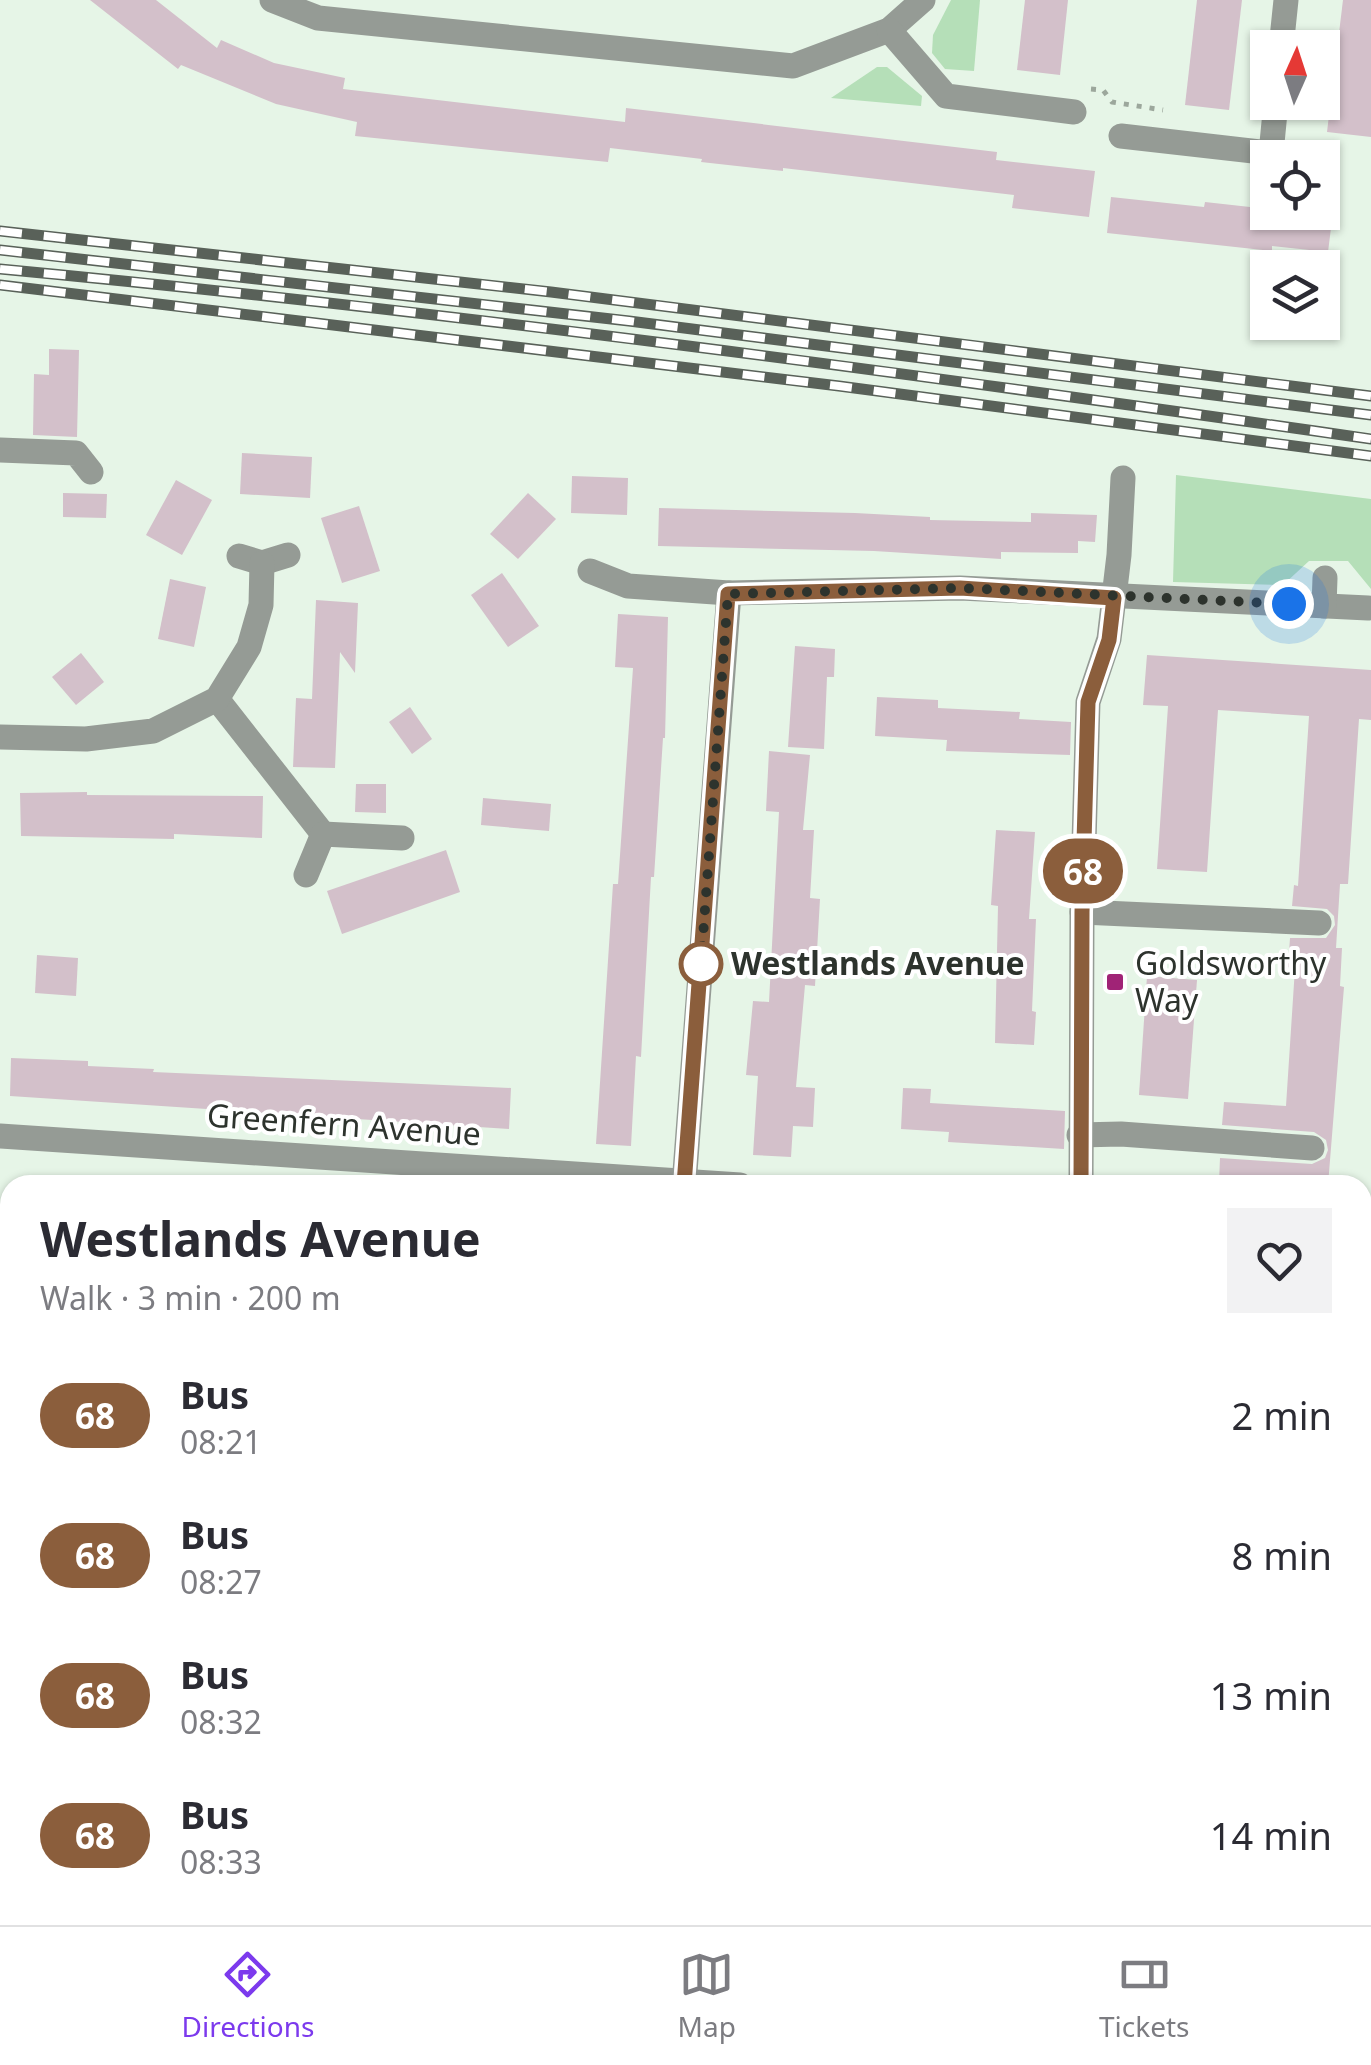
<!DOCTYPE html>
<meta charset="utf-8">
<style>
body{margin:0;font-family:"Noto Sans",sans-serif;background:#f2f2f3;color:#2b2b33;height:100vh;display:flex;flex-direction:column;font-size:38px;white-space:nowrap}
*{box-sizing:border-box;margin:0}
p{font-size:32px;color:#7c7c81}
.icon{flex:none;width:55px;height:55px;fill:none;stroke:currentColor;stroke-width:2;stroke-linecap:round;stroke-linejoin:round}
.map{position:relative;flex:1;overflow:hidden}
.sheet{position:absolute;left:0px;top:1175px;width:1372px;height:750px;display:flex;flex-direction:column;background:#fff;border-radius:30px 30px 0 0;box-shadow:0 2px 8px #0004}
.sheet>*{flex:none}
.badge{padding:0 20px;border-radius:32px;font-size:35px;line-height:65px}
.needle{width:65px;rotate:3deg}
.fabs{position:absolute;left:1250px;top:30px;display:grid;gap:20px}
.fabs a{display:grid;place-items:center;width:90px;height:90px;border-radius:0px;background:#fff;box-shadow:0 2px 8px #0004;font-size:50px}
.you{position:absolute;width:50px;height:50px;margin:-25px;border:8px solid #fff;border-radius:50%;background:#1a73e8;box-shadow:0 0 0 15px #1a73e833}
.map>.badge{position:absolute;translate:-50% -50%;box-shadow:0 0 0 5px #fff}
.round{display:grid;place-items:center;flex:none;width:105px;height:105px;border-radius:0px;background:#f2f2f3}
.summary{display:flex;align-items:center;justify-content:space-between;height:170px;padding:0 40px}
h1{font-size:48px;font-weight:700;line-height:75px}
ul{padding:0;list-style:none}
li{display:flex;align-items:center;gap:30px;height:140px;padding:0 40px}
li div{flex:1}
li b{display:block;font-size:38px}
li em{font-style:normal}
li .badge{min-width:110px;font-weight:700;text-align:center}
.tabs{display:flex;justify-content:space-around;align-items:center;height:140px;border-top:2px solid #e1e1e2;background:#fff;font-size:28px;color:#7c7c81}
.tabs a{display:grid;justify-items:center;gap:5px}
.tabs .current{color:#7c3aed}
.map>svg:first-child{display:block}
.green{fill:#b5dfb8}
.building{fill:#d3c0ca}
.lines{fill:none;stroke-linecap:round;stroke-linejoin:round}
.path{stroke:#9ca79c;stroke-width:5;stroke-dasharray:5 8;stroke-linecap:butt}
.minor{stroke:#959b95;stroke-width:25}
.rail-casing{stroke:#596159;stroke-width:11}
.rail{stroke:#fff;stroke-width:8;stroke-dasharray:22;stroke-linecap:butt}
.line-casing{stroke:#fff;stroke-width:22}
.line{stroke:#8b5e3c;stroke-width:15}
.walk{stroke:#2d332d;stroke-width:10;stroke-dasharray:0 18}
.stop-dot{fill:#fff;stroke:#8b5e3c;stroke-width:5}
.poi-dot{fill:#a02376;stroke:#fff;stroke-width:4}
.labels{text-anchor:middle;stroke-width:8;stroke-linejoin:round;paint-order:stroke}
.stop-label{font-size:32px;font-weight:bold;fill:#2d332d;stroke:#fff;text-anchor:start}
.poi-label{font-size:32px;fill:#2d332d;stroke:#fff;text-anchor:start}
.street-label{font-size:32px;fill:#2d332d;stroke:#fff}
</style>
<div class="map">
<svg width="1371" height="1925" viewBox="0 0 1371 1925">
<rect width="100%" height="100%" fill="#e6f5e7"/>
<g class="green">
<polygon points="951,0 980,0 974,71 945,69 932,53 933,35"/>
<polygon points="877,67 887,67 922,96 921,106 831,98"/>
<polygon points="1176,475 1371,499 1371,589 1348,561 1309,561 1283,585 1173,582"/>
</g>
<g class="building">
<polygon points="90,0 156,0 217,48 221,40 274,63 345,78 343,89 625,122 626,108 997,152 996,160 1095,171 1089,217 1012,208 1014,195 783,168 783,171 701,162 702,159 610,148 608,162 355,136 357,122 276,104 181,65 178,69"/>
<polygon points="1025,0 1068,0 1060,75 1017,70"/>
<polygon points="1197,0 1242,0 1229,110 1185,105"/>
<polygon points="1343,0 1371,0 1371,137 1327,132"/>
<polygon points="1111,197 1204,207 1205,202 1268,209 1268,212 1333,212 1328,252 1272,246 1272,251 1107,233"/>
<polygon points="49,349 79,350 77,437 33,435 34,374 49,375"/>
<polygon points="242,453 312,457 310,498 240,494"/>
<polygon points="572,476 628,478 627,515 571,513"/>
<polygon points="176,480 212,500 182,555 146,535"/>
<polygon points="63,493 107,494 106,518 63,517"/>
<polygon points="528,493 556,519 518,559 490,534"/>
<polygon points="359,506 380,571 342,583 321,518"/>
<polygon points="659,508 855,513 930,517 930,520 1031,522 1031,513 1097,515 1095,542 1078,541 1078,553 1001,552 1001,559 874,551 658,546"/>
<polygon points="502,573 539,626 508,647 471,595"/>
<polygon points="170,579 206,587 194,647 158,639"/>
<polygon points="316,600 358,603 355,673 340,652 335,768 293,767 296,698 312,699"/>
<polygon points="618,614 668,617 665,738 663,738 654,877 651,877 641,1057 636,1056 631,1146 596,1144 613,884 618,884 633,668 615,667"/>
<polygon points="795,646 835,649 834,677 827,677 824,749 788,747"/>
<polygon points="81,653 104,682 76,705 52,677"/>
<polygon points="1147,655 1371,670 1371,720 1359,719 1348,884 1340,884 1336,948 1342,948 1340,986 1344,987 1328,1185 1219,1183 1220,1158 1312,1164 1325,1158 1328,1150 1326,1140 1314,1132 1222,1125 1224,1102 1286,1106 1295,968 1288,967 1290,938 1326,938 1335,925 1334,916 1327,909 1292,906 1294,885 1298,886 1309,716 1218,710 1207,872 1157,869 1168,706 1143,705"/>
<polygon points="877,697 938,700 938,708 1020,712 1019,719 1071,722 1070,755 946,751 947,740 875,736"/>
<polygon points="410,707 432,739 412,754 389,722"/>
<polygon points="769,751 810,755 803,830 814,830 810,898 820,899 815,986 805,985 796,1087 815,1088 813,1127 793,1126 791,1157 753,1155 758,1076 746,1075 753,1001 769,1002 779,812 766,811"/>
<polygon points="356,784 386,784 386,813 355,812"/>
<polygon points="87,792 87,795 263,796 262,838 174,834 174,839 21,836 20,793"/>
<polygon points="483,798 551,804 549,831 481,825"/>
<polygon points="996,830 1035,832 1029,919 1036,919 1032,1011 1036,1012 1034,1045 995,1043 998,906 991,905"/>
<polygon points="446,850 460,892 342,934 327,891"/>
<polygon points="37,955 78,958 76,996 35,993"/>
<polygon points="1147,976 1197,980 1188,1099 1139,1095"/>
<polygon points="11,1058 88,1061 88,1066 154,1069 153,1072 511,1088 509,1129 10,1096"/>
<polygon points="903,1088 931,1089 930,1103 1065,1111 1064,1149 948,1142 949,1132 901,1129"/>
</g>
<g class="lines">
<polyline class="path" points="1091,89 1103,90 1112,102 1163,110"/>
<g class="minor">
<polyline points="272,0 318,18 793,66 889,30 923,0"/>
<polyline points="889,30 946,96 1074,112"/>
<polyline points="1281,48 1286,0"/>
<polyline points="1121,136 1314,158"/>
<polyline points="1271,153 1276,102"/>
<polyline points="0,450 76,453 91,472"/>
<polyline points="239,556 262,563 288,555"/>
<polyline points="590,571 628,586 729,593 960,588 1368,608"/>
<polyline points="1324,606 1325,578"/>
<polyline points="217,699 323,834"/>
<polyline points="0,737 86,739 153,731 217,699 249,647 261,605 262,563"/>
<polyline points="306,875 323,834 402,838"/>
<polyline points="1082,912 1319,923"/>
<polyline points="1079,1135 1121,1134 1312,1148"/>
<polyline points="0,1136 740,1185"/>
<polyline points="684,1185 729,593"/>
<polyline points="1081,1185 1082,912 1088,702 1109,639 1119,555 1123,478"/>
<polyline points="0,1491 10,1491"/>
<polyline points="0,1830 10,1830"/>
<polyline points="1091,1915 1093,1925"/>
<polyline points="132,1925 133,1915"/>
<polyline points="672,1925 674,1915"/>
</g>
<g class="rail-casing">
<g id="rail">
<polyline points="0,231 551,292 1371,396"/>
<polyline points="0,250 629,321 1371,415"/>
<path d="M0,269C458,312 915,374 1371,439"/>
<polyline points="0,285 839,386 1371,456"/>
</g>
</g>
<use href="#rail" class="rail"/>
</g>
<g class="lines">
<g class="line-casing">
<polyline id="line" points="684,1185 728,594 960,588 1114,598 1109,640 1088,702 1082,912 1081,1185"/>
</g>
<use href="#line" class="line"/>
<polyline class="walk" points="701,964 728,594 960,588 1289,604"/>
</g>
<circle class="stop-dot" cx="701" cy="964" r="20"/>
<rect class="poi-dot" x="1105" y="972" width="20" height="20" rx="5"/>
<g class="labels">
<g class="stop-label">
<text x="731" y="975">Westlands Avenue</text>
</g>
<g class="poi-label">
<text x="1135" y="975">Goldsworthy<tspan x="1135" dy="37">Way</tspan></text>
</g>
<g class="street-label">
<text transform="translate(344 1125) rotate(4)" y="11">Greenfern Avenue</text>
</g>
</g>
</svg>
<div class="fabs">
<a><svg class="needle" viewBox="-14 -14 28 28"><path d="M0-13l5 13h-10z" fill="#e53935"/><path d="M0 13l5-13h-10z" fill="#7c7c81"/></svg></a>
<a><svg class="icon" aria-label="locate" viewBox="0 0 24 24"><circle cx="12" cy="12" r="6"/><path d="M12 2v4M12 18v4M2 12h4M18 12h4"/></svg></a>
<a><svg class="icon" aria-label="layers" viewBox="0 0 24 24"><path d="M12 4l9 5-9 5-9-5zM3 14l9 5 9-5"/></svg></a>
</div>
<div class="you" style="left:1289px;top:604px"></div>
<b class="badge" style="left:1083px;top:871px;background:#8b5e3c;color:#fff">68</b>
<section class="sheet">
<div class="summary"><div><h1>Westlands Avenue</h1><p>Walk · 3 min · 200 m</p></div><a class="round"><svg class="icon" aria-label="heart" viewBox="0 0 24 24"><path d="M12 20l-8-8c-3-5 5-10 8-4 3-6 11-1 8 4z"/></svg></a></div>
<ul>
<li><span class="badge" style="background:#8b5e3c;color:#fff">68</span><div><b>Bus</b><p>08:21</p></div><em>2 min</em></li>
<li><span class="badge" style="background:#8b5e3c;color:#fff">68</span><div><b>Bus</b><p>08:27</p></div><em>8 min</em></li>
<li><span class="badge" style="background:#8b5e3c;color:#fff">68</span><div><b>Bus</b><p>08:32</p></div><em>13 min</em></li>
<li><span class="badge" style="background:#8b5e3c;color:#fff">68</span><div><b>Bus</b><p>08:33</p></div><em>14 min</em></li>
</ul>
</section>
</div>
<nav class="tabs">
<a class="current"><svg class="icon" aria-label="directions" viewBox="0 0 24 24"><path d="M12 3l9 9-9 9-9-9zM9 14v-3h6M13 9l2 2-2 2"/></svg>Directions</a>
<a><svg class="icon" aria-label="map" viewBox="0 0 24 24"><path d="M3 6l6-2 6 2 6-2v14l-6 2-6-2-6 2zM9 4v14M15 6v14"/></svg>Map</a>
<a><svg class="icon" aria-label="tickets" viewBox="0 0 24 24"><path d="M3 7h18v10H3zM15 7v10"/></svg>Tickets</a>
</nav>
